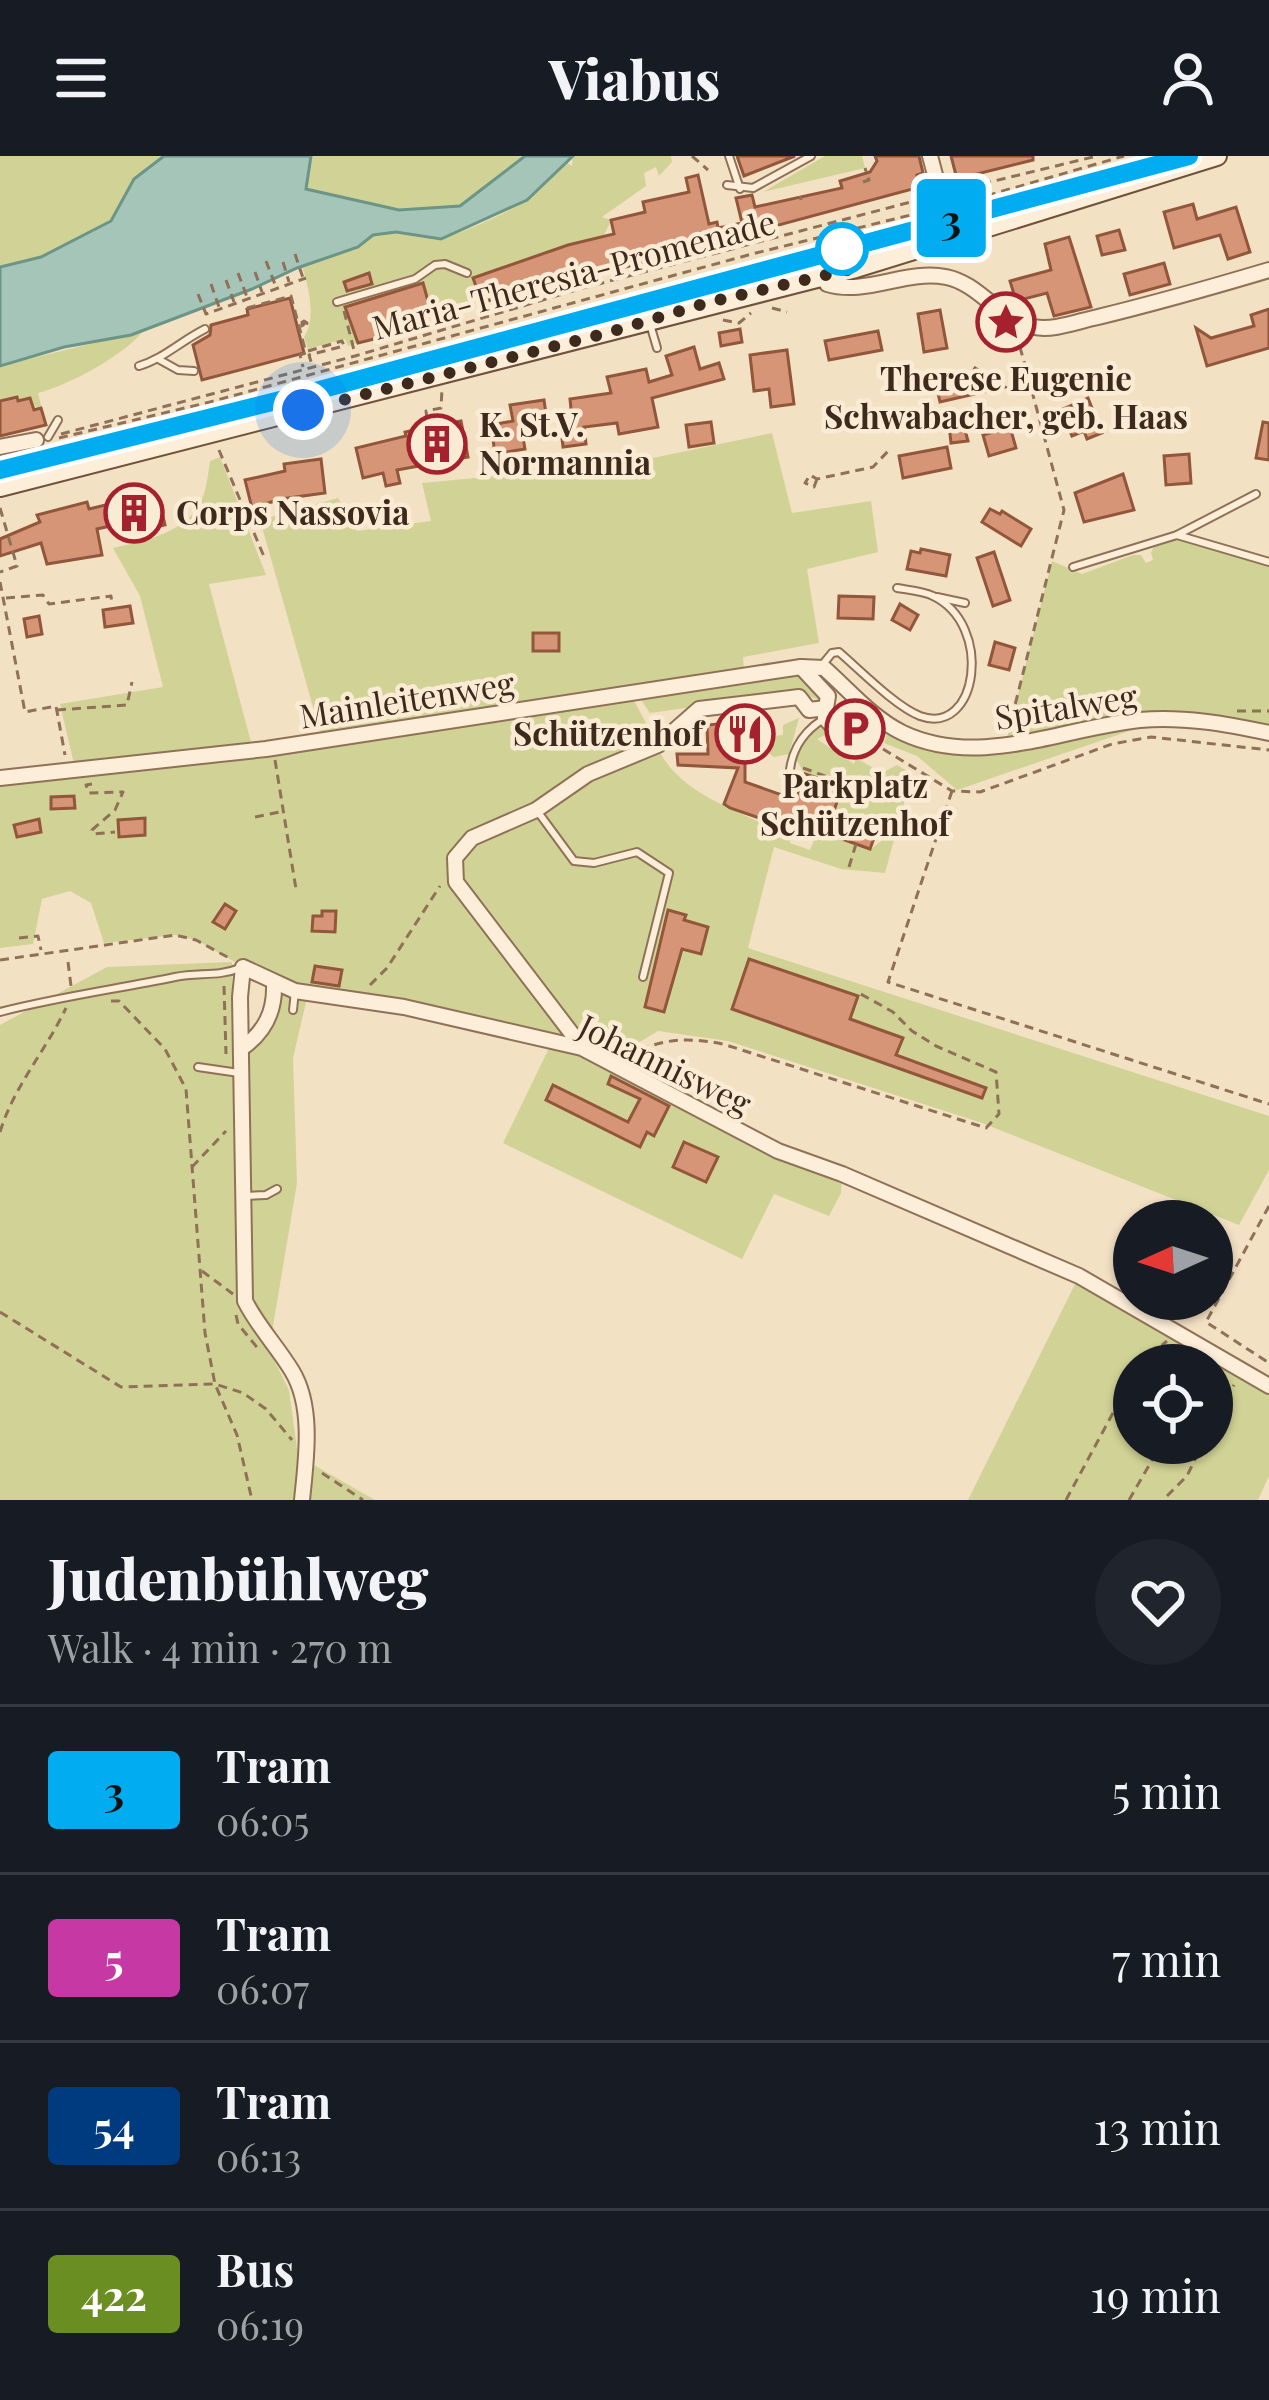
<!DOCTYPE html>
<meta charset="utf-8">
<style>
body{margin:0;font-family:"Playfair Display",serif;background:#20242c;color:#f1f3f6;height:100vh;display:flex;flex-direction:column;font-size:45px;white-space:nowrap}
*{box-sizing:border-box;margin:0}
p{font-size:39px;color:#9ea1a6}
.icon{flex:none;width:66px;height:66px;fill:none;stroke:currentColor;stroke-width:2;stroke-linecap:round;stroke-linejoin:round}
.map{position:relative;height:1344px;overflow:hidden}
.drawer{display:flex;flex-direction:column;background:#171b24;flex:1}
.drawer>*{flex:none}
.badge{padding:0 24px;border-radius:9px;font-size:42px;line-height:78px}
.needle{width:78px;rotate:267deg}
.buttons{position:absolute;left:1113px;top:1044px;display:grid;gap:24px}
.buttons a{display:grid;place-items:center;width:120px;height:120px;border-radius:50%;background:#171b24;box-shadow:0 3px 9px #0004;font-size:60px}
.you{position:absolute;width:60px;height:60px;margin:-30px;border:9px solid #fff;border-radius:50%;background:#1a73e8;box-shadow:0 0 0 18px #1a73e833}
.map>.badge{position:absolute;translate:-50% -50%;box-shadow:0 0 0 6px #fff}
.round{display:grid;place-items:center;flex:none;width:126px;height:126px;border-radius:63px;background:#20242c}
.head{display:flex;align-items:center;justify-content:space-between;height:204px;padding:0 48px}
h1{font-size:57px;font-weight:800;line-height:90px}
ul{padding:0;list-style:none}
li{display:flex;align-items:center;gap:36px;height:168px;padding:0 48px;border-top:3px solid #363941}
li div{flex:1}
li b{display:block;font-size:45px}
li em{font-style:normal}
li .badge{min-width:132px;font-weight:700;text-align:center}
header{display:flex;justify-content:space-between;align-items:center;height:156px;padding:0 48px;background:#171b24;font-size:54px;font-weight:800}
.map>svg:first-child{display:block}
.green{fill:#d1d396;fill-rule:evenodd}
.water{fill:#a6c5b9;stroke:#6b9587;stroke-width:3}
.building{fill:#d59576;stroke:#92563b;stroke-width:3}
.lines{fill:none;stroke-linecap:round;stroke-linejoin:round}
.service-casing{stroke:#907158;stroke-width:10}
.minor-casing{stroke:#907158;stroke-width:18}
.secondary-casing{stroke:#72513b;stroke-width:22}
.path{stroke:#907158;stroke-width:3;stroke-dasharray:9 6;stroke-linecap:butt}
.service{stroke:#fceed8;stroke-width:6}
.minor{stroke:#fceed8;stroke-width:14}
.secondary{stroke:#fceed8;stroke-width:18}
.tram{stroke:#3e2a1d;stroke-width:3}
.line-casing{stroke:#fff;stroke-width:27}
.line{stroke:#01adf0;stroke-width:18}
.walk{stroke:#3e2a1d;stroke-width:12;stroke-dasharray:0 21.6}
.stop-dot{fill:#fff;stroke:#01adf0;stroke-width:6}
.labels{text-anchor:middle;stroke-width:9;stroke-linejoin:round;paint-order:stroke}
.street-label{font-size:33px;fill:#3e2a1d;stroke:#f9ebd4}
.poi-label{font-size:33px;font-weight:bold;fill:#3e2a1d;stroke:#f9ebd4}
</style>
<header><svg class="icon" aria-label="menu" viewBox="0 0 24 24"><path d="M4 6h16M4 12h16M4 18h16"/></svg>Viabus<svg class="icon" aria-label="person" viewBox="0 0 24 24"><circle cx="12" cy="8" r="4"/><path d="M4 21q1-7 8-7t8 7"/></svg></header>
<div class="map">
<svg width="1269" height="1344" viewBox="0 0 1269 1344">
<rect width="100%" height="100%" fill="#f3e1c4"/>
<g class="green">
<polygon points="0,0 164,0 134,23 111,65 41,101 0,111"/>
<polygon points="311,0 525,0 460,50 399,54 305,32"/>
<path d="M573,0H671L672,6L659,20L656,11L644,17L646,30L602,61L611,64C602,86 587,110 564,118L556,95L474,122L481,144L444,151L432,159L423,128L345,150L358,187L348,190L345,183L308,193L304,181C317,163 308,129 302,110L358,91C382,65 409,84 438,82C454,82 511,55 525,45C540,35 551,18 566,6L572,10Z"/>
<polygon points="825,0 862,0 865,12 763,36"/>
<path d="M143,175C125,199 67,230 38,237L46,269L30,242L19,248L16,241L0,245V210Z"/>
<polygon points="772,277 792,357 871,345 878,396 807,413 819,487 743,501 744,513 321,579 260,364 338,342 357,375 431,365 422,327 624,308"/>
<path d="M220,301L266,419L209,428L252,590L74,608L60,548L163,531L140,440L113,392C144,385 189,376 202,343C207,331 208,317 210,305Z"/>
<polygon points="1177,379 1269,406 1269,577 1222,567 1132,570 1135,573 957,634 917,600 884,587 888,574 1005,590 1052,405 1082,418 1133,399 1141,399 1146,407 1153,404 1151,397 1156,385"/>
<polygon points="796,515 825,547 800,536 650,557 637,538"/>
<polygon points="632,541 658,589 472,682 454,717 582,892 778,995 842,1018 841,1037 829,1060 774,1038 742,1103 503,987 550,890 404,857 307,842 293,902 297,1027 269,1194 289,1234 298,1300 375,1344 0,1344 0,869 107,811 232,806 233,897 239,967 242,892 257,880 274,828 196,784 175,779 104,787 91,747 70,735 42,743 33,788 0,792 0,629"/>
<polygon points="799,562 789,598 774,601 765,595 764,592 773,591 775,580 783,579 783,569"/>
<path d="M818,567L827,578L817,583L854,608L856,602L882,617L897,609L909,616L908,633L885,717L841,713L774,691L748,792L1269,960V1014L1239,1069L982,967L728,885L658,875L615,901L587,885L463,725L460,709L474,687L550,653L589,626L659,595C687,646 748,654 790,683V687L810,694L821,668L829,670L842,631L805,618L797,605L789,607L806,574ZM850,661L893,669L889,679L871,693L842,682Z"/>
<path d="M1079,1120L1269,1230V1320L1258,1344H968ZM1134,1209H1212V1287H1134Z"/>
</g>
<polygon class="water" points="164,0 311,0 306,33 399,54 460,50 525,0 573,0 527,44 441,83 396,76 373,79 358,91 297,112 252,133 131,179 64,191 0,210 0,111 41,101 111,65 134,23"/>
<g class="building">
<polygon points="737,0 795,0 744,20"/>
<polygon points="875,0 919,0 923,17 917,19 920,31 745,78 747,84 580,121 578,113 482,147 473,122 568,89 614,78 611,64 645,56 643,46 689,36 686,22 698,19 709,68 717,66 718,72 742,67 736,42 752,39 755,51 842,32 840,25 870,16 877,5"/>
<polygon points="951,0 1033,0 1033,4 957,23"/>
<polygon points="1193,48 1197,63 1236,51 1250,96 1228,103 1220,79 1174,92 1164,56"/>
<polygon points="1119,74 1125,94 1102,99 1097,80"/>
<polygon points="1069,81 1091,151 1054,160 1047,137 1016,145 1010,125 1051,114 1045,88"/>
<polygon points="1164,107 1170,128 1130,139 1124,118"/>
<polygon points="369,117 372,128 347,135 344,126"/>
<polygon points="423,127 432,159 393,170 395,178 358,187 345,151"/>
<polygon points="290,142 304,197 202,224 193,189 210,179 211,169 248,159 247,153"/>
<polygon points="1269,153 1269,192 1207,210 1196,172 1211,182 1254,170 1251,159"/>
<polygon points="940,154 947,192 924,196 918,158"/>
<polygon points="740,173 742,186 721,190 719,177"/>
<polygon points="878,175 882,194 829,204 825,185"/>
<polygon points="694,191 700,213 719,207 724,223 652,242 658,271 619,278 617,267 584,271 586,288 563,291 561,274 573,272 570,243 611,237 607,221 646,213 649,226 672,219 666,200"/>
<polygon points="787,194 794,248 771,251 769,233 754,235 750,199"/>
<polygon points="975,212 1005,231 940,246 937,233 945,220 953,226 969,222"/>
<polygon points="17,241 18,245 30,242 34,254 41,252 46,269 0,280 0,245"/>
<polygon points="1088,242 1102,277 1087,283 1084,275 1072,280 1061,254"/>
<polygon points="544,244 548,272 522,276 525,293 495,298 491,269 513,265 510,249"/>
<polygon points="434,262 435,270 461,265 468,301 397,314 400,327 386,330 383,317 363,322 356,292 406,280 405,276 422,272 421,264"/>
<polygon points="962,263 968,285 951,287 949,269"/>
<polygon points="711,266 714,287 689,291 686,269"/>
<polygon points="1263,266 1269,267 1269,304 1256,302"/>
<polygon points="1010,271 1016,292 989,300 983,279"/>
<polygon points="947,291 951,312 903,322 899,300"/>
<polygon points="1189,298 1191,327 1166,329 1164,300"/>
<polygon points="321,303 325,337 281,343 252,352 245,324 285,315 284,308"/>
<polygon points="1123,318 1134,354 1084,366 1075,337"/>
<polygon points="139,341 141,347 159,343 165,369 144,374 143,368 134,370 133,365 97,373 102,399 47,408 41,387 0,400 0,383 40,366 37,359 87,346 89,353"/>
<polygon points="990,353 1000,358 1002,355 1031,373 1021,390 982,366"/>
<polygon points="921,393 950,399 946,420 907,413 911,395 920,397"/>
<polygon points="994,396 1010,444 993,450 977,402"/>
<polygon points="839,440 874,441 873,463 838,462"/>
<polygon points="900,448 918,459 910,474 892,464"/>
<polygon points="130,450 133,467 105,471 103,454"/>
<polygon points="39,460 42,478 27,481 24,463"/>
<rect x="533" y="477" width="26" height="18"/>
<polygon points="995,486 1015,492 1009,514 989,509"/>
<polygon points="762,564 764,592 750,593 750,599 745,599 745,626 796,644 805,618 842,630 834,655 878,671 870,693 842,683 844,676 821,668 819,674 796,667 794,674 730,652 724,648 738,612 678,609 677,598 708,598 707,569"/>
<polygon points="74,640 75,652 51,653 51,641"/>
<polygon points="145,662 145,679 119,681 118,664"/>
<polygon points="39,663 41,676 17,681 14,669"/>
<polygon points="225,748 236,755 225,773 213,766"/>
<polygon points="668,754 686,759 684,764 708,771 701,798 682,793 664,856 645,851"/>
<polygon points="322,755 336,755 335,776 312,775 313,760 322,760"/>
<polygon points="749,803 858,840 850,863 903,882 896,899 986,932 982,942 732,853"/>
<polygon points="315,810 342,814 339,830 312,826"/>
<polygon points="611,920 669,950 654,980 647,976 640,991 546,944 553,929 628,966 640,943 608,928"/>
<polygon points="684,986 718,1001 706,1026 673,1011"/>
</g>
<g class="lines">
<g class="service-casing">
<g id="service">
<polyline points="729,0 740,33"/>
<polyline points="727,29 753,32 811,0"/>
<polyline points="337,146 415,123 435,109 445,108 467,117"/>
<polyline points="650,168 657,192"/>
<polyline points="160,204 178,214 194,215"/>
<path d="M139,210C163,203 181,185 205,173"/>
<polyline points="48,281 58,264"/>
<polyline points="1177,379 1256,338"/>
<polyline points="1073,411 1177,379 1269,406"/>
<polyline points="937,441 965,447"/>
<path d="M823,508L832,497L839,496C860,514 895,550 920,560C978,581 994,469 933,440C923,435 908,434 897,432"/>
<path d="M789,626C789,600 800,578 822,564"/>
<polyline points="538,656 574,705 594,707 637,696 669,717 643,821"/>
<polyline points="293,854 295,835"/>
<path d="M0,856C58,841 117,833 175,821C198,816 218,821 240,812"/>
<polyline points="198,911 239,917"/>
<polyline points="244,1040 266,1039 277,1033"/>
</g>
</g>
<g class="minor-casing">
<g id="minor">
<polyline points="930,0 952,83"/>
<path d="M824,121L827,128C866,140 906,113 946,121C981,128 998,164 1034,171C1054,175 1078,165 1098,161C1155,147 1212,131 1269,114"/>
<polyline points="0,291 36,284"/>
<polyline points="801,511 828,540 826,552"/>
<path d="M0,622L266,593L801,511L824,512C849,534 872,562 903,577C980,613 1061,572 1140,564C1183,560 1227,568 1269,577"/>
<polyline points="582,891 456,726 455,702 472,682 536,654 588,618 658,589 699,553 799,541 809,554 826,552 825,562 841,580 859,591 869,590 882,565"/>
<path d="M242,892C265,876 275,856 274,828"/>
<path d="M302,1344C306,1304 314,1251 292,1215C277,1190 258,1171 245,1145L240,841L243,811L295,835L404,851L582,892L778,995L842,1018L1079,1120L1269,1230"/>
</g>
</g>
<g class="secondary-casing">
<polyline id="secondary" points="0,331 856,112 1217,0"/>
</g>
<g class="path">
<polyline points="692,0 708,14"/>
<polyline points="863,26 869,24 865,12"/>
<polyline points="953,35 1097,0"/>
<polyline points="800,40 801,44"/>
<polyline points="958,48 1124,0"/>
<polyline points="923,62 928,61"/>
<polyline points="295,98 303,122"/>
<polyline points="266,105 276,131"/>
<polyline points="283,106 289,126"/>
<polyline points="255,116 262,136"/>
<polyline points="238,117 247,141"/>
<polyline points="226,124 234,146"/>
<polyline points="211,128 219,151"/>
<polyline points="198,138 206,158 306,122"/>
<polyline points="247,152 291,140 306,197 300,199 303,211"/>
<polyline points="772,152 787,156"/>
<polyline points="344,155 355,198"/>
<polyline points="723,164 739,167 751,157"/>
<polyline points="301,167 304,165 307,167 306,170 303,172 302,170 302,167 305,169"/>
<polyline points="308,195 342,185 344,190 309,199 312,209"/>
<polyline points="427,263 426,255 441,252 442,233"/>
<polyline points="61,278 355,200 583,132 926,42"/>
<polyline points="59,282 210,246 752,98 931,54"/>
<polyline points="219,294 265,403"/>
<polyline points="817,323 814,331 805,327 810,319 817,323 873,311 891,292"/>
<polyline points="0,352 17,410 0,416"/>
<polyline points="0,426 25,556 56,550 65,599"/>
<polyline points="6,442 43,439 49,448 111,440 112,448"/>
<polyline points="57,554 127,549 132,526"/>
<polyline points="1237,555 1269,555"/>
<polyline points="1008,577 1064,354 1017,180"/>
<polyline points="883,593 952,635 980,636 1112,588 1151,581 1269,594"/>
<polyline points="275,604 296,733"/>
<polyline points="803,612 845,627 865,651"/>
<polyline points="92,628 86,629 89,637 123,636 115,654 92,674 94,678 115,676"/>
<polyline points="952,635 888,826 1269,948"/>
<polyline points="255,661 280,656"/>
<polyline points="849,711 856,688"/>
<polyline points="19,782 38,780 41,794"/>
<polyline points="0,804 175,779 196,784 231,803"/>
<polyline points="68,806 71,830"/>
<polyline points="370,829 387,812 440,730"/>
<polyline points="224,830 226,898"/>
<polyline points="111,845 119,845 165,893 186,933 205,1177 215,1228 237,1279 252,1344"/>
<path d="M627,901C659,882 687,881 723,888L986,972L999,958L996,916L936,890L912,875L893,856L859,837"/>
<path d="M0,976C14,930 45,896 66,852"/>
<polyline points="192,1011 226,975"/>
<polyline points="1269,1050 1206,1166 1269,1207"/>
<polyline points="202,1115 233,1138"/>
<polyline points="0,1156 121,1231 215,1228 243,1237 266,1253 292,1284"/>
<polyline points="236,1159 238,1168 260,1195"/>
<polyline points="1139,1209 1167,1185"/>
<polyline points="1212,1270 1234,1229"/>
<polyline points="322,1317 363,1344"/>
<polyline points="1167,1340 1187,1320 1203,1287"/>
<polyline points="1066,1344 1134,1218"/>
<polyline points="1129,1344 1162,1287"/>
</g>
<use href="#service" class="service"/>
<use href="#minor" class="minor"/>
<use href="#secondary" class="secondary"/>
<polyline class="tram" points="0,314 312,236 1189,0"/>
</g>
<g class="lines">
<g class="line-casing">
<polyline id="line" points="0,314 312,236 1189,0"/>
</g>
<use href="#line" class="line"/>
<polyline class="walk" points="303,254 607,177 710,146 856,112 842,93"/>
</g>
<defs>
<g id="sight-ring" transform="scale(3)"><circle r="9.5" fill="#f9ebd4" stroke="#a6212e" stroke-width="1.5"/><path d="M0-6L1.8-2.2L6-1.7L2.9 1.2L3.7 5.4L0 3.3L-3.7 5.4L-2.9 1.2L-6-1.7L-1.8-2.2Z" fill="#a6212e"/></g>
<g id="building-ring" transform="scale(3)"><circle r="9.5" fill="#f9ebd4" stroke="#a6212e" stroke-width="1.5"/><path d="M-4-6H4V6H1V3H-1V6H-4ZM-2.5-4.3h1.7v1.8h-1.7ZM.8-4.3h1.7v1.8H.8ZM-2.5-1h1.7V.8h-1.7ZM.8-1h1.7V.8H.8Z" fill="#a6212e"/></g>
<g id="parking-ring" transform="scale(3)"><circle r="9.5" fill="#f9ebd4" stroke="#a6212e" stroke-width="1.5"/><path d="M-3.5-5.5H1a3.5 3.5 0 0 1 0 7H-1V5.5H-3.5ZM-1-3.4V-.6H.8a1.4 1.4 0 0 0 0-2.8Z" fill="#a6212e"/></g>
<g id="restaurant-ring" transform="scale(3)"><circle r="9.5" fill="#f9ebd4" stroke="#a6212e" stroke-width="1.5"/><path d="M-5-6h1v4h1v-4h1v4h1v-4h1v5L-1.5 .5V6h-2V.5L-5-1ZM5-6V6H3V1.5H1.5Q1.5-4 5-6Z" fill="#a6212e"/></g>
</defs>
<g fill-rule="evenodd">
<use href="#sight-ring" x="1006" y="166"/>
<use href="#building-ring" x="437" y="288"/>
<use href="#building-ring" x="134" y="357"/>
<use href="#parking-ring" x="855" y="573"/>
<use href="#restaurant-ring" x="745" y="578"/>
</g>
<circle class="stop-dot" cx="842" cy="93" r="24"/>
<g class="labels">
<g class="street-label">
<text transform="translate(574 119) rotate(-15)" y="12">Maria-Theresia-Promenade</text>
<text transform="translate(407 544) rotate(-9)" y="12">Mainleitenweg</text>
<text transform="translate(1066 551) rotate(-9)" y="12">Spitalweg</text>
<text transform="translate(665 909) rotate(26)" y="12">Johannisweg</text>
</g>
<g class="poi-label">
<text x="1006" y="235">Therese Eugenie<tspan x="1006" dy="38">Schwabacher, geb. Haas</tspan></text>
<text x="479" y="281" text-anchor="start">K. St.V.<tspan x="479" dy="38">Normannia</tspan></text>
<text x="176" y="369" text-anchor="start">Corps Nassovia</text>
<text x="703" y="590" text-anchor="end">Schützenhof</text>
<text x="855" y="642">Parkplatz<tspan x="855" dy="38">Schützenhof</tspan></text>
</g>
</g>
</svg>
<div class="buttons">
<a><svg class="needle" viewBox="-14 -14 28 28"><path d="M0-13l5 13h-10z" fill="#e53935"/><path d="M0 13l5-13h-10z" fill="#9ea1a6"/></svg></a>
<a><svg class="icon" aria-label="locate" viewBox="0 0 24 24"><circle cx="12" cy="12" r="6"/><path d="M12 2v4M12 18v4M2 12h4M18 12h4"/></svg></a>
</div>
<div class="you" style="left:303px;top:254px"></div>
<b class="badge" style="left:951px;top:62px;background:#01adf0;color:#111">3</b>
</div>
<section class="drawer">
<div class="head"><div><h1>Judenbühlweg</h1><p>Walk · 4 min · 270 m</p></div><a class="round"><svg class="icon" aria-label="heart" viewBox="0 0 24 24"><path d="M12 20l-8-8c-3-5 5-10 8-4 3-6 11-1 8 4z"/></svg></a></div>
<ul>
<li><span class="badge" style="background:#01adf0;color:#111">3</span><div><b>Tram</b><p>06:05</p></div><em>5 min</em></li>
<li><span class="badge" style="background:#c638a3;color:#fff">5</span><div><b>Tram</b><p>06:07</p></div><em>7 min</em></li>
<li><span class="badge" style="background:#003b80;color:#fff">54</span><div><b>Tram</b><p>06:13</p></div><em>13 min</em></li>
<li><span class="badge" style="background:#6b8e23;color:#fff">422</span><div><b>Bus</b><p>06:19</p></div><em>19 min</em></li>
</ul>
</section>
